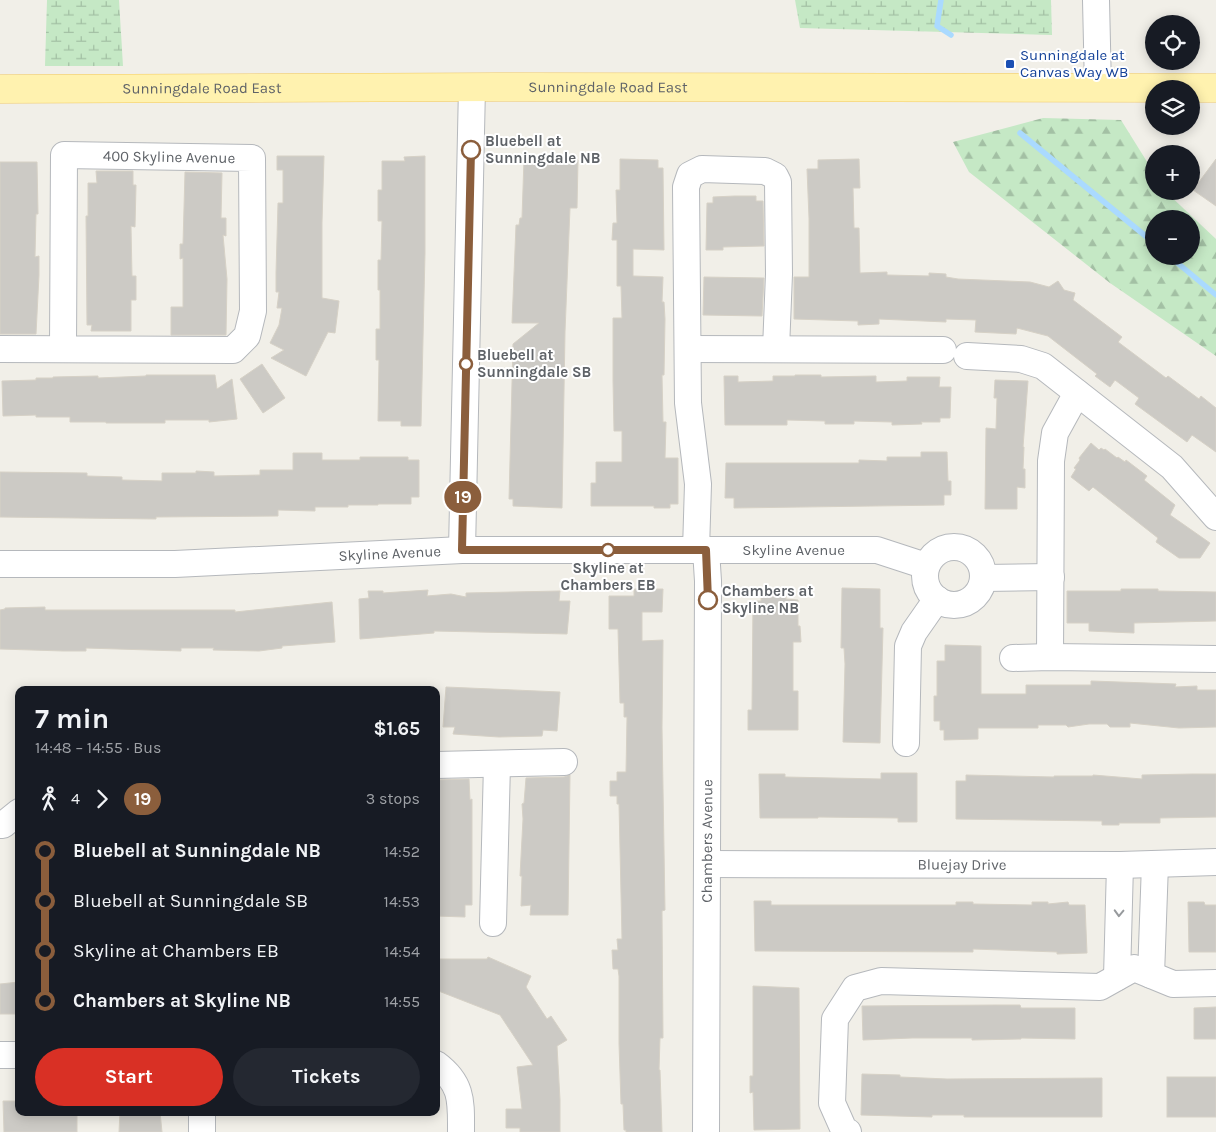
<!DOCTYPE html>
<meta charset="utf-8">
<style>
body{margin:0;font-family:Karla,sans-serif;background:#242831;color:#f1f3f6;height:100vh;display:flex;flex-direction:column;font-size:19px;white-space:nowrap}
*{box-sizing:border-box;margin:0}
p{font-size:16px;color:#9ea1a6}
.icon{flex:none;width:28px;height:28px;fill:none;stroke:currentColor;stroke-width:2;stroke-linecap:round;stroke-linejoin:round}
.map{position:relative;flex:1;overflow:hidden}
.details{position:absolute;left:15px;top:686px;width:425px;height:430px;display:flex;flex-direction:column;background:#171b24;border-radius:10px;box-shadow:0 2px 12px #0003}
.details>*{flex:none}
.badge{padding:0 10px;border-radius:16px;font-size:18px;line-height:32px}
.controls{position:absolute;left:1145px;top:15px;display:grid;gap:10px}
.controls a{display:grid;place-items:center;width:55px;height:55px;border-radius:50%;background:#171b24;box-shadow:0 2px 12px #0003;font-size:25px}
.map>.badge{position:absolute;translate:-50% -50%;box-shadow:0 0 0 2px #fff}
.legs{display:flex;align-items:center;gap:8px;height:55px;padding:0 20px;font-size:16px}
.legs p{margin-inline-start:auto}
.summary{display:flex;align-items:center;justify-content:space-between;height:85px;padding:0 20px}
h1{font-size:28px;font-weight:700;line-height:38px}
.cta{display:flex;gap:10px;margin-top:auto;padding:10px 20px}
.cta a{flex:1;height:58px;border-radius:30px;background:#d93025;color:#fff;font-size:20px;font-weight:700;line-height:58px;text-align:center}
.cta a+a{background:#242831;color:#f1f3f6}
ul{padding:0 20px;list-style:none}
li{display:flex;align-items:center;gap:18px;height:50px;font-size:19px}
li i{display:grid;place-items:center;width:8px;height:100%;margin:0 6px;background:currentColor}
li i::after{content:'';width:12px;height:12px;margin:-6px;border:4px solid;border-radius:50%;background:#171b24}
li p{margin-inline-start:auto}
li:first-child i{background:linear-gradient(#0000 50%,currentColor 0)}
li:last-child i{background:linear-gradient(currentColor 50%,#0000 0)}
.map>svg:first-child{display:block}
.forest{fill:url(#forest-firs);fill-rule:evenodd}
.wetland{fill:url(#wetland-marsh)}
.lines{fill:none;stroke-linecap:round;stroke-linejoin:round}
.stream{stroke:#aadaff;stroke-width:5.5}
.building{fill:#cccac5;stroke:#d6d1c6}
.minor-casing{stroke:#b5b8bc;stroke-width:28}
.major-casing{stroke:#f2c960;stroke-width:29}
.minor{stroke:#fff;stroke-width:26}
.major{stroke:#fff2af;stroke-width:28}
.oneway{stroke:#979a9d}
.line-1-casing{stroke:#fff;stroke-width:11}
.line-1{stroke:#8b5e3c;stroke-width:8}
.transit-dot{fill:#1a4fb4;stroke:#fff;stroke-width:2}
.stop-1-dot{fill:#fff;stroke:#8b5e3c;stroke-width:2.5}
.labels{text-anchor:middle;stroke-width:4;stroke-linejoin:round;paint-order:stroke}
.transit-label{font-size:15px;fill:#164399;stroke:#fff;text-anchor:start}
.street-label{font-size:15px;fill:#5f6368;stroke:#fff}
.stop-label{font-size:15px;font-weight:bold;fill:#5f6368;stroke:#fff;text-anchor:start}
</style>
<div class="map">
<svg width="1216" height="1132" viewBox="0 0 1216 1132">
<defs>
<pattern id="forest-firs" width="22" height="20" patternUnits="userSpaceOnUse" patternTransform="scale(1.25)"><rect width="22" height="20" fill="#c5e8c5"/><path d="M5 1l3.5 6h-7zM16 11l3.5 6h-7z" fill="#a3c0a4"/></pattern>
<pattern id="wetland-marsh" width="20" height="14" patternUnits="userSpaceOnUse" patternTransform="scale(1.25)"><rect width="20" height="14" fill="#c5e8c5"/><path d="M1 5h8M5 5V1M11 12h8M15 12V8" fill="none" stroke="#a3c0a4"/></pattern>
</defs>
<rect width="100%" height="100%" fill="#f1efe8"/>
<path class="forest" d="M1043,118L1121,120L1154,173V191H1165L1216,239V356L1110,283L969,172L953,142ZM1154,219H1191V256H1154Z"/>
<g class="wetland">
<polygon points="47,0 119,0 123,66 45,66"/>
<polygon points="795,0 1051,0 1052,35 800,28"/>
</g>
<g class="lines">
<g class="stream">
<polyline points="941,0 937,26 951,35"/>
<polyline points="1020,133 1154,243"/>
<polyline points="1169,256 1216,295"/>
</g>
</g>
<g class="building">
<polygon points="277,156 324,156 322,222 322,298 339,301 335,333 328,332 306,376 271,358 284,350 270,343 279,325 282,308 277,308 279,292 276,292 276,273 278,203 283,203 283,170 277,170"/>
<polygon points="425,156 425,253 421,426 401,426 401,421 378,421 379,360 376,360 376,329 380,329 380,290 378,290 378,260 381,260 382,221 378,221 378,190 382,190 382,161 405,161 404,157"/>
<polygon points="524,159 578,160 577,208 570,208 565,332 562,508 513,506 513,499 509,499 513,344 539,323 512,323 516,225 519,225 520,218 522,218"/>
<polygon points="620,159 658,160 658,168 663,168 664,250 633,249 633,276 663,277 662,302 664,302 665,319 664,375 662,375 663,422 666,422 665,458 678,458 678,504 670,504 670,508 654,508 654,506 591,506 591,483 596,483 596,462 622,462 622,431 614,431 613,380 613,318 622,318 621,286 617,286 617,240 612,240 613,223 617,223 616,190 620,190"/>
<polygon points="859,159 860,188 853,188 854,228 859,228 860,273 887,272 887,275 929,276 929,273 946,274 946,277 958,279 1030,282 1049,287 1058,281 1064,290 1075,293 1073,300 1122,337 1118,342 1166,378 1168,376 1199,399 1201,396 1216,408 1216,452 1192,435 1187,442 1135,404 1139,398 1115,380 1110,387 1095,376 1097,374 1048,336 1017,328 1016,334 975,332 976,320 946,319 946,322 879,319 879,324 858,325 858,321 794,319 794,277 809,277 809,218 807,169 818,169 818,160"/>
<polygon points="1216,159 1216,206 1193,190"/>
<polygon points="0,162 37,162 38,214 36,214 35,257 39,256 39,275 36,334 0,334"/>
<polygon points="96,171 133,171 133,185 136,185 135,227 131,226 132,276 136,276 136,300 131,300 131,331 91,331 92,325 87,325 86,216 88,216 88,183 97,183"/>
<polygon points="185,172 222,173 221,218 226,218 226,236 223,235 227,279 226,335 171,335 171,307 183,307 183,258 180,259 180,244 183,244"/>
<polygon points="735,196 756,196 756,201 763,201 764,246 723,247 723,250 706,250 707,203 713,203 713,197"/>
<polygon points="704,277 764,278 762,316 703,315"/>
<polygon points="262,364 285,398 263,413 240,379"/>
<polygon points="146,375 215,375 217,389 232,379 237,419 209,422 209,420 165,420 165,423 106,423 106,422 70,422 70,417 36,417 36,415 3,416 2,381 36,380 36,378 53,378 53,377 98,376 98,378 146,376"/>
<polygon points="795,375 821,375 821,377 876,376 876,382 907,381 907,377 940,377 939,387 951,387 950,418 940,418 940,422 921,422 922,424 892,425 892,422 854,421 854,424 825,424 825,421 787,420 787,425 725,425 724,376 738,376 738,382 773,381 773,376 795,376"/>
<polygon points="995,380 1028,381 1023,447 1024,447 1023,469 1025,469 1025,488 1017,487 1017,509 985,509 986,428 996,429 997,398 994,398"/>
<polygon points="1091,443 1099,450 1101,448 1104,450 1105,449 1117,458 1118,457 1125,462 1126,460 1147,476 1144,480 1175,505 1170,515 1210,543 1200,558 1179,558 1156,542 1158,538 1093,487 1089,491 1071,477 1076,469 1074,468 1080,460 1079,458"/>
<polygon points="921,452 947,452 948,481 951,481 951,495 944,495 944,505 734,508 734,498 725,498 726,463 859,463 859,460 887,461 887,457 921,457"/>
<polygon points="293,453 322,453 322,460 360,460 360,457 408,457 408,460 419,460 419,497 411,497 411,504 378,504 378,505 348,505 348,507 315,507 315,511 278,510 278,516 156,517 156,519 0,517 0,472 87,473 87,476 122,477 122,480 162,481 162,473 196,473 196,471 214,472 214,476 260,475 260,470 293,470"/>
<polygon points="842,588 880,589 880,628 883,628 880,743 843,742 845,664 844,648 841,648"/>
<polygon points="634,589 663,589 662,612 642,612 642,641 663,640 662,727 665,910 662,911 663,1038 660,1038 659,1070 660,1070 662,1132 626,1132 626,1130 624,1130 623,1104 621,1104 619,1043 619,976 618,969 613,969 612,950 618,950 617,939 622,939 619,804 617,804 617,796 610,796 610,781 617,781 617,772 626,772 627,717 624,717 624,703 620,703 618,629 609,629 609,596 634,596"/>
<polygon points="1121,589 1158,589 1158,591 1216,592 1216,621 1134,623 1134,633 1089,631 1089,623 1067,623 1067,591 1121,591"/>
<polygon points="428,590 427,596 451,594 466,597 466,593 560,591 559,601 570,601 567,634 434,631 434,633 360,639 359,599 369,598 368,591 383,591 383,593"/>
<polygon points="761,595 786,595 786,599 798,600 798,626 800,626 801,642 793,642 793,691 798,691 798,730 748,730 748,710 752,710 753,601 761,601"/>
<polygon points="332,602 335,642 282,646 282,648 259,651 213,650 214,648 181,648 181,651 86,648 86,651 63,651 0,649 0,610 5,609 5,608 45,607 45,610 235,610 235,612"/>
<polygon points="945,645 981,646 981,694 1026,694 1026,685 1091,685 1091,681 1176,684 1175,687 1197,686 1197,690 1216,690 1216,727 1179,728 1130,723 1130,727 1110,727 1107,724 1089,724 1068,727 1066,725 1038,725 1038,728 978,728 978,739 944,740 944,730 940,730 940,721 934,721 934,696 937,696 937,661 945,661"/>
<polygon points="446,687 560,692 557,731 543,730 542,736 499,737 453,734 455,727 443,727"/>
<polygon points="881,773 917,773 917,822 898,822 898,818 818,817 818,818 760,818 759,774 785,774 785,777 881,779"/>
<polygon points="1193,774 1216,774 1216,817 1160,818 1160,823 1119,823 1119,825 1102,825 1102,821 956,819 956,781 966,781 966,775 1054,777 1054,776 1093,776 1093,775 1142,779 1142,775"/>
<polygon points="570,775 568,915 530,915 531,905 521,906 522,876 520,876 523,819 522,804 524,803 526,778 564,777"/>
<polygon points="469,779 470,800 472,799 472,905 465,905 465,917 436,916 436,780"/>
<polygon points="754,901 771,901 771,905 956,905 956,902 973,902 973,904 1032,905 1032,902 1048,902 1048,904 1068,902 1069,905 1085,905 1087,953 1057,954 1057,952 973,949 973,952 755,951"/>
<polygon points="1188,902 1204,902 1205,905 1216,905 1216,952 1189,952"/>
<polygon points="488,957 531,976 526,987 547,1019 551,1016 567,1040 557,1046 560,1100 560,1132 520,1132 520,1128 506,1128 506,1109 522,1109 517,1067 533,1065 500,1015 436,990 436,959 487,959"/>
<polygon points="19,982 19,1014 0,1014 0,984"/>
<polygon points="753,986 799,988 800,1129 754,1130 753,1092 750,1093 750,1076 753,1076"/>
<polygon points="997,1005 1020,1005 1021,1008 1075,1008 1075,1039 1021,1038 1021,1039 972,1040 972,1038 912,1038 863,1040 862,1006"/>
<polygon points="1216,1007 1216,1039 1194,1039 1194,1008"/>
<polygon points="862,1074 900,1075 900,1077 947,1079 1102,1078 1102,1117 964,1117 964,1115 932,1115 932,1117 861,1115"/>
<rect x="1167" y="1077" width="49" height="40"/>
<polygon points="3,1101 19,1101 19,1112 77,1112 77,1132 4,1132"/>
<polygon points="120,1112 160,1112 162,1132 119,1132"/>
</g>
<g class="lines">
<g class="minor-casing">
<g id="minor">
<polyline points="1096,0 1098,88"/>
<polyline points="0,349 233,350 247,336 253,311 252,158 64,155 63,349"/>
<polyline points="688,349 943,350"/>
<polyline points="967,356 1021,359 1043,366 1172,467 1216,517"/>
<circle cx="954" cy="576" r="29"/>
<polyline points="462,550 472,87"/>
<polyline points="696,550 698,484 688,403 686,187 690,175 702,169 765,171 775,176 778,182 779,274 776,349"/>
<path id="s1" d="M0,564H175L462,550H877L926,566"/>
<polyline points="984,578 1051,577"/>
<polyline points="1050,657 1051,461 1055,433 1077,393"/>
<polyline points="1013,658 1050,657 1216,659"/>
<polyline points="906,743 908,646 914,632 937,599"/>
<polyline points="436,765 564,762"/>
<polyline points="0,825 3,825 19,812"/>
<path id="s2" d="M707,864L1120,865L1216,862"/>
<polyline points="493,923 497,764"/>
<polyline points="1151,975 1155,864"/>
<polyline points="1117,977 1120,865"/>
<polyline points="0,1055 19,1055"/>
<path d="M436,1064C463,1084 461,1102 461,1132"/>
<polyline points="202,1132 202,1112"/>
<path id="s3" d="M706,1132L708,581L706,550"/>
<polyline points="848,1132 844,1130 832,1103 835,1019 855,988 881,981 1100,987 1134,968 1173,984 1216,983"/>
</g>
</g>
<g class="major-casing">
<g id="major">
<path id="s4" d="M0,89L498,87L1216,88"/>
</g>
</g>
<use href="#minor" class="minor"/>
<use href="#major" class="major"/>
</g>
<defs><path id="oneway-chevron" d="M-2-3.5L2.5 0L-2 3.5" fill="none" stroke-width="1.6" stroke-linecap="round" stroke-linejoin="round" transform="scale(1.25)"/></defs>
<use class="oneway" href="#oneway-chevron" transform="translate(1119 913) rotate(92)"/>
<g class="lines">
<g class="line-1-casing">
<polyline id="line-1" points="471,150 462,550 706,550 708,600"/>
</g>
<use href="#line-1" class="line-1"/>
</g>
<rect class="transit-dot" x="1005" y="59" width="10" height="10" rx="2.5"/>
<g class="stop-1-dot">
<circle cx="471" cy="150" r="9"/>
<circle cx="466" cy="364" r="6"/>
<circle cx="608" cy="550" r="6"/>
<circle cx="708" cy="600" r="9"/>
</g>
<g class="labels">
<g class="transit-label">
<text x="1020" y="60">Sunningdale at<tspan x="1020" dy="17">Canvas Way WB</tspan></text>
</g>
<g class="street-label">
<text dy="5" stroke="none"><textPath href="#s4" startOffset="608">Sunningdale Road East</textPath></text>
<text dy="5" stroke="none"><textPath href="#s4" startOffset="202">Sunningdale Road East</textPath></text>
<text transform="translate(169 157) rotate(1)" y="5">400 Skyline Avenue</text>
<text dy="5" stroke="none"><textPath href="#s1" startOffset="794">Skyline Avenue</textPath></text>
<text dy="5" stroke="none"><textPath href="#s1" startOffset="390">Skyline Avenue</textPath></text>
<text dy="5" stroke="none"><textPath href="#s3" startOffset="291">Chambers Avenue</textPath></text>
<text dy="5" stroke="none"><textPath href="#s2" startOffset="255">Bluejay Drive</textPath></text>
</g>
<g class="stop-label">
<text x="485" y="146">Bluebell at<tspan x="485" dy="17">Sunningdale NB</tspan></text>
<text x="477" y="360">Bluebell at<tspan x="477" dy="17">Sunningdale SB</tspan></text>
<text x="608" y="573" text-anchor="middle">Skyline at<tspan x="608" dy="17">Chambers EB</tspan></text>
<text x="722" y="596">Chambers at<tspan x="722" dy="17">Skyline NB</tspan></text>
</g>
</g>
</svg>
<div class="controls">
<a><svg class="icon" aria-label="locate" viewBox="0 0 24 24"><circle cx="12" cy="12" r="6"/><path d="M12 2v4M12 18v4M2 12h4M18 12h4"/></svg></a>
<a><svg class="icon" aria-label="layers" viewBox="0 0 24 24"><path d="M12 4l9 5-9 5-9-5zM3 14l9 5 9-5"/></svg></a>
<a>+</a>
<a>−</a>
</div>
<b class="badge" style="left:463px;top:497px;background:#8b5e3c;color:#fff">19</b>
<section class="details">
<div class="summary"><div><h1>7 min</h1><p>14:48 – 14:55 · Bus</p></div><b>$1.65</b></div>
<div class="legs"><svg class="icon" aria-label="walk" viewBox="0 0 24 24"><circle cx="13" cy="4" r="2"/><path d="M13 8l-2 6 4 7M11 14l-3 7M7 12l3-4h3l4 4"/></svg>4<svg class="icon" aria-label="forward" viewBox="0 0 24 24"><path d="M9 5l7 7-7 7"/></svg><b class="badge" style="background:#8b5e3c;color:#fff">19</b><p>3 stops</p></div>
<ul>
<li><i style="color:#8b5e3c"></i><b>Bluebell at Sunningdale NB</b><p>14:52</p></li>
<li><i style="color:#8b5e3c"></i><span>Bluebell at Sunningdale SB</span><p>14:53</p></li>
<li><i style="color:#8b5e3c"></i><span>Skyline at Chambers EB</span><p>14:54</p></li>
<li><i style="color:#8b5e3c"></i><b>Chambers at Skyline NB</b><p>14:55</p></li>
</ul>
<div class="cta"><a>Start</a><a>Tickets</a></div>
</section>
</div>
